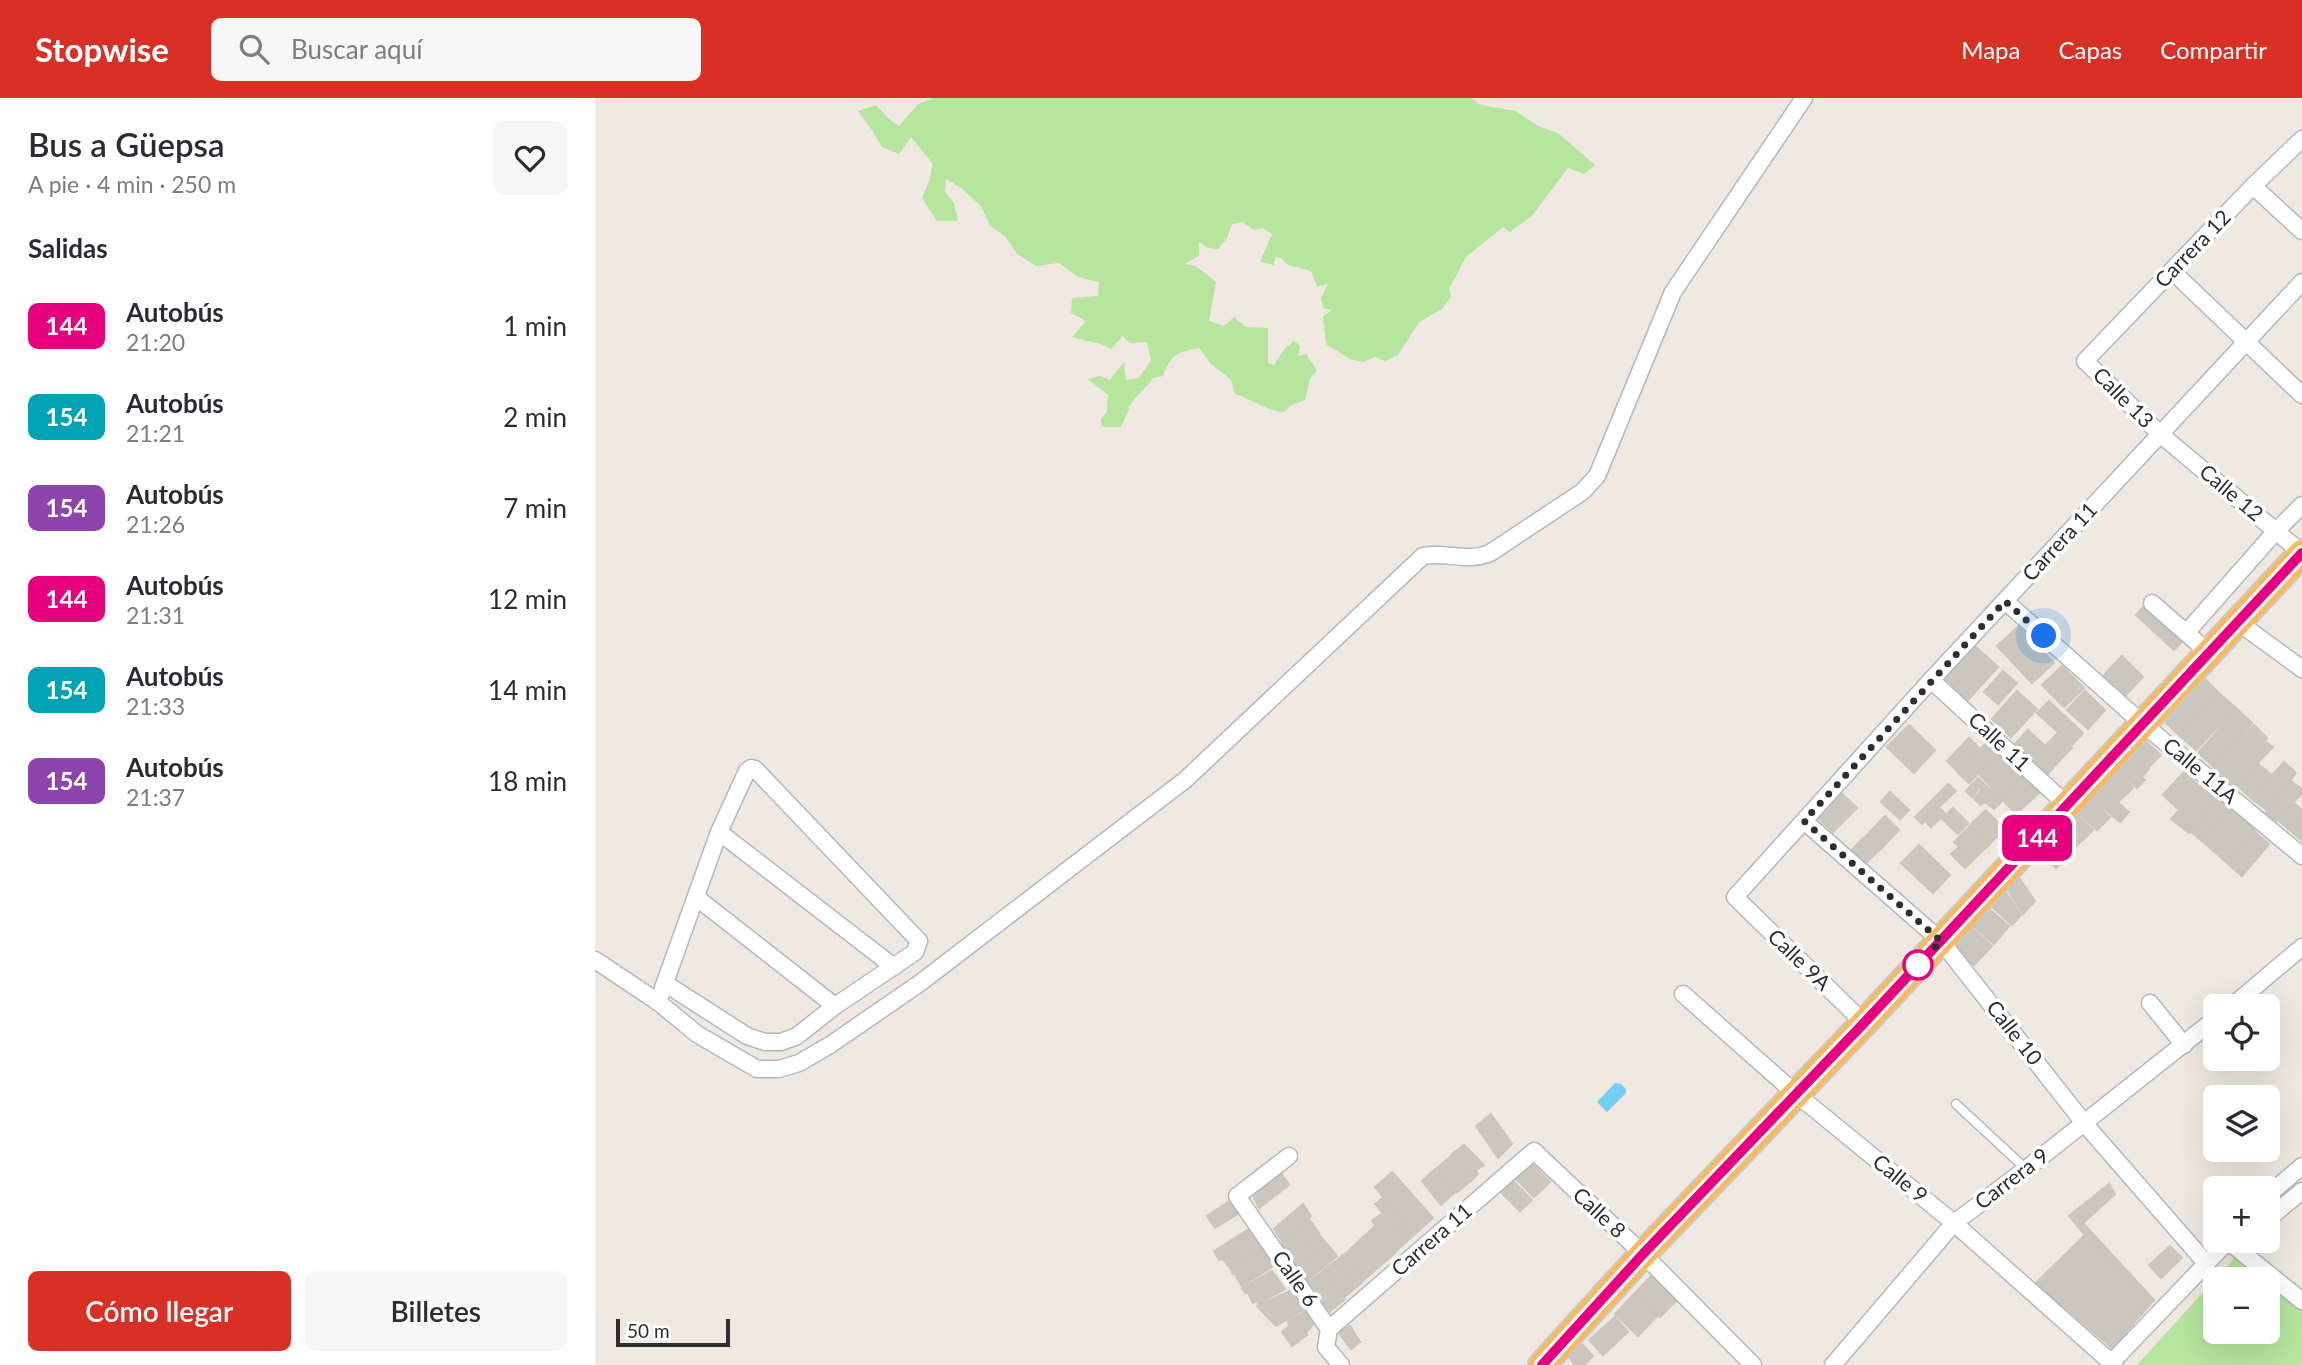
<!DOCTYPE html>
<html lang="es">
<meta charset="utf-8">
<style>
body{margin:0;font-family:Lato,sans-serif;background:#f7f7f7;color:#2b2b33;height:100vh;display:flex;flex-direction:column;font-size:26px;white-space:nowrap}
*{box-sizing:border-box;margin:0}
p{font-size:23px;color:#7c7c81}
.icon{flex:none;width:38px;height:38px;fill:none;stroke:currentColor;stroke-width:2;stroke-linecap:round;stroke-linejoin:round}
.map{position:relative;flex:1;overflow:hidden}
.details{display:flex;flex-direction:column;background:#fff;width:595px}
.details>*{flex:none}
.badge{padding:0 14px;border-radius:10px;font-size:24px;line-height:46px}
.tools{position:absolute;left:1608px;top:896px;display:grid;gap:14px}
.tools a{display:grid;place-items:center;width:77px;height:77px;border-radius:10px;background:#fff;box-shadow:0 7px 28px #0002;font-size:35px}
.scale{position:absolute;left:21px;bottom:18px;width:114px;box-sizing:border-box;padding-left:7px;border:4px solid #2e2e2e;border-top:0;font-size:19px;line-height:24px;white-space:nowrap;color:#2e2e2e;-webkit-text-stroke:5px #fff;paint-order:stroke}
.you{position:absolute;width:35px;height:35px;margin:-18px;border:5px solid #fff;border-radius:50%;background:#1a73e8;box-shadow:0 0 0 10px #1a73e833}
.map>.badge{position:absolute;translate:-50% -50%;box-shadow:0 0 0 4px #fff}
h2{padding:0 28px;font-size:26px;line-height:63px}
.round{display:grid;place-items:center;flex:none;width:74px;height:74px;border-radius:10px;background:#f7f7f7}
.headline{display:flex;align-items:center;justify-content:space-between;height:119px;padding:0 28px}
h1{font-size:33px;font-weight:600;line-height:52px}
.cta{display:flex;gap:14px;margin-top:auto;padding:14px 28px}
.cta a{flex:1;height:80px;border-radius:10px;background:#d93025;color:#fff;font-size:28px;font-weight:600;line-height:80px;text-align:center}
.cta a+a{background:#f7f7f7;color:#2b2b33}
ul{padding:0;list-style:none}
li{display:flex;align-items:center;gap:21px;height:91px;padding:0 28px}
li div{flex:1}
li b{display:block;font-size:26px}
li em{font-style:normal}
li .badge{min-width:77px;font-weight:700;text-align:center}
header{display:flex;align-items:center;gap:42px;box-sizing:border-box;height:98px;padding:0 35px;background:#d93025;color:#fff}
header strong{font-size:33px}
nav{display:flex;gap:38px;margin-inline-start:auto;font-size:24px}
.search{width:490px;height:63px;background:#f7f7f7;display:flex;align-items:center;gap:18px;box-sizing:border-box;padding:0 24px;border-radius:10px;color:#7c7c81;font-size:26px}
main{display:flex;flex:1;min-height:0}
.map>svg:first-child{display:block}
.green{fill:#b6e59e}
.water{fill:#75cff0}
.building{fill:#cbc7bf;stroke:#cbc5ba;stroke-width:2}
.lines{fill:none;stroke-linecap:round;stroke-linejoin:round}
.service-casing{stroke:#b4b7c1;stroke-width:11}
.minor-casing{stroke:#b4b7c1;stroke-width:19}
.trunk-casing{stroke:#c9c9c9;stroke-width:30}
.service{stroke:#fff;stroke-width:8}
.minor{stroke:#fff;stroke-width:16}
.trunk{stroke:#f8ba60;stroke-width:26}
.line-casing{stroke:#fff;stroke-width:16}
.line{stroke:#e6007e;stroke-width:10}
.walk{stroke:#2e2e2e;stroke-width:7;stroke-dasharray:0 12.6}
.stop-dot{fill:#fff;stroke:#e6007e;stroke-width:3.5}
.labels{text-anchor:middle;stroke-width:7;stroke-linejoin:round;paint-order:stroke}
.street-label{font-size:21px;fill:#2e2e2e;stroke:#fff}
</style>
<header>
<strong>Stopwise</strong>
<div class="search"><svg class="icon" aria-label="search" viewBox="0 0 24 24"><circle cx="10" cy="10" r="6"/><path d="M15 15l6 6"/></svg>Buscar aquí</div>
<nav><a>Mapa</a><a>Capas</a><a>Compartir</a></nav>
</header>
<main>
<section class="details">
<div class="headline"><div><h1>Bus a Güepsa</h1><p>A pie · 4 min · 250 m</p></div><a class="round"><svg class="icon" aria-label="heart" viewBox="0 0 24 24"><path d="M12 20l-8-8c-3-5 5-10 8-4 3-6 11-1 8 4z"/></svg></a></div>
<h2>Salidas</h2>
<ul>
<li><span class="badge" style="background:#e6007e;color:#fff">144</span><div><b>Autobús</b><p>21:20</p></div><em>1 min</em></li>
<li><span class="badge" style="background:#00a3b4;color:#fff">154</span><div><b>Autobús</b><p>21:21</p></div><em>2 min</em></li>
<li><span class="badge" style="background:#8e44ad;color:#fff">154</span><div><b>Autobús</b><p>21:26</p></div><em>7 min</em></li>
<li><span class="badge" style="background:#e6007e;color:#fff">144</span><div><b>Autobús</b><p>21:31</p></div><em>12 min</em></li>
<li><span class="badge" style="background:#00a3b4;color:#fff">154</span><div><b>Autobús</b><p>21:33</p></div><em>14 min</em></li>
<li><span class="badge" style="background:#8e44ad;color:#fff">154</span><div><b>Autobús</b><p>21:37</p></div><em>18 min</em></li>
</ul>
<div class="cta"><a>Cómo llegar</a><a>Billetes</a></div>
</section>
<div class="map">
<svg width="1707" height="1267" viewBox="0 0 1707 1267">
<rect width="100%" height="100%" fill="#efe9e1"/>
<g class="green">
<path d="M337,0H876L886,7L921,13L943,28L963,35L1000,67L989,76L973,70L937,118L915,134L908,129L871,159L854,191L856,199L847,211L824,224L803,257L790,263L780,259L768,264L755,261L731,246L728,218L737,212L728,210L726,200L733,186L722,189L716,173L693,167L686,160L680,159L679,167L665,164L677,136L668,130L659,132L648,124L637,126L632,140L623,151L613,150L604,144V158L589,166L601,168L621,184L614,223L629,228L639,219L651,229L673,230V265L679,267L690,250L699,243L705,248L703,258L711,256L722,272L715,281L710,302L695,308L689,314C671,313 657,301 640,296L636,282L615,265L604,250C580,255 577,256 568,278L558,280C552,289 544,295 538,303C532,311 532,321 525,329H507L506,321L512,313L513,297L493,281L505,278L515,282L529,264L531,282L544,280L556,262L552,244L535,245L528,238L516,251C504,243 491,244 477,239L491,223L476,215L477,200L503,198L504,184L483,179L464,165L441,168L422,156L410,138L395,128L386,108L366,90L351,81L350,94L359,105L363,123H342L327,100L335,81L337,65L316,39L304,56L287,49L277,32L263,13L281,7L293,20L304,28L322,7Z"/>
<polygon points="1643,1156 1707,1207 1707,1267 1542,1267 1620,1181 1620,1234 1673,1234 1673,1181 1621,1181"/>
</g>
<polygon class="water" points="1020,985 1026,986 1031,991 1031,995 1012,1014 1002,1004"/>
<g class="building">
<polygon points="1558,498 1596,534 1579,552 1541,517"/>
<polygon points="1424,528 1459,565 1437,585 1402,548"/>
<polygon points="1378,546 1403,569 1371,604 1346,581"/>
<polygon points="1527,558 1548,579 1528,600 1507,579"/>
<polygon points="1467,568 1489,590 1469,609 1447,587"/>
<polygon points="1408,573 1422,585 1403,606 1389,594"/>
<polygon points="1609,580 1624,595 1584,637 1569,623"/>
<polygon points="1422,593 1442,611 1416,639 1397,621"/>
<polygon points="1490,593 1510,612 1493,631 1472,612"/>
<polygon points="1624,595 1641,610 1601,652 1584,637"/>
<polygon points="1454,603 1488,635 1477,647 1442,615"/>
<polygon points="1642,611 1657,625 1618,668 1603,655"/>
<polygon points="1314,627 1340,652 1319,675 1292,649"/>
<polygon points="1659,627 1672,640 1631,681 1618,668"/>
<polygon points="1433,632 1448,646 1433,661 1419,647"/>
<polygon points="1462,636 1477,650 1465,662 1450,648"/>
<polygon points="1374,640 1384,650 1362,673 1352,663"/>
<polygon points="1550,643 1566,657 1553,670 1537,655"/>
<polygon points="1669,643 1678,649 1640,689 1631,681"/>
<polygon points="1391,645 1402,656 1374,685 1363,675"/>
<polygon points="1449,647 1465,662 1452,677 1435,662"/>
<polygon points="1407,654 1429,677 1405,699 1384,676"/>
<polygon points="1537,655 1554,671 1547,679 1530,663"/>
<polygon points="1530,663 1550,682 1542,690 1522,672"/>
<polygon points="1689,664 1701,675 1672,712 1656,700"/>
<polygon points="1663,666 1677,677 1656,700 1642,687"/>
<polygon points="1522,674 1538,690 1523,704 1507,688"/>
<polygon points="1589,674 1605,689 1584,712 1568,697"/>
<polygon points="1429,677 1445,694 1421,716 1405,699"/>
<polygon points="1383,680 1407,703 1399,711 1390,704 1385,707 1379,700 1387,691 1385,689 1377,699 1371,693"/>
<polygon points="1696,683 1707,691 1707,695 1680,725 1670,716"/>
<polygon points="1353,686 1361,693 1344,709 1350,716 1336,729 1330,723 1327,726 1320,719"/>
<polygon points="1605,689 1623,701 1594,735 1576,721"/>
<polygon points="1506,690 1534,714 1525,724 1497,700"/>
<polygon points="1243,692 1262,710 1238,734 1220,717"/>
<polygon points="1295,694 1314,712 1305,721 1286,704"/>
<polygon points="1623,701 1637,712 1607,743 1596,734"/>
<polygon points="1497,702 1515,719 1502,732 1484,715"/>
<polygon points="1699,705 1707,712 1707,743 1683,722"/>
<polygon points="1358,710 1373,725 1363,736 1347,721"/>
<polygon points="1391,712 1409,731 1393,748 1374,728"/>
<polygon points="1637,712 1660,732 1631,764 1607,743"/>
<polygon points="1483,717 1498,732 1488,742 1473,727"/>
<polygon points="1290,718 1304,732 1284,753 1270,739"/>
<polygon points="1374,729 1393,748 1378,762 1359,744"/>
<polygon points="1472,730 1486,743 1479,751 1464,737"/>
<polygon points="1660,734 1674,746 1647,778 1631,764"/>
<polygon points="1463,739 1478,752 1461,770 1447,757"/>
<polygon points="1268,740 1282,754 1267,769 1253,756"/>
<polygon points="1324,747 1355,777 1338,795 1306,765"/>
<polygon points="1364,749 1378,762 1370,770 1356,756"/>
<polygon points="1424,780 1440,803 1428,816 1413,792"/>
<polygon points="1410,793 1426,817 1417,827 1397,809"/>
<polygon points="1394,811 1414,828 1399,846 1379,829"/>
<polygon points="1378,831 1397,848 1379,867 1360,849"/>
<polygon points="896,1016 917,1046 903,1060 881,1028"/>
<polygon points="869,1047 889,1067 881,1072 883,1076 878,1081 857,1056"/>
<polygon points="856,1058 877,1082 862,1094 842,1070"/>
<polygon points="937,1066 955,1084 939,1099 921,1081"/>
<polygon points="683,1071 694,1087 664,1110 655,1091"/>
<polygon points="840,1071 860,1094 846,1107 827,1083"/>
<polygon points="797,1074 838,1120 819,1137 780,1089"/>
<polygon points="917,1082 937,1102 925,1113 905,1093"/>
<polygon points="1514,1086 1520,1096 1488,1125 1559,1202 1517,1250 1441,1185 1490,1137 1474,1118"/>
<polygon points="788,1100 818,1138 812,1143 780,1106"/>
<polygon points="635,1103 643,1116 620,1130 612,1118"/>
<polygon points="708,1106 716,1118 687,1143 679,1131"/>
<polygon points="786,1116 811,1144 801,1153 777,1123"/>
<polygon points="714,1121 724,1135 696,1160 686,1146"/>
<polygon points="779,1129 800,1155 770,1181 750,1156"/>
<polygon points="654,1131 660,1140 624,1162 619,1153"/>
<polygon points="724,1137 732,1146 704,1170 697,1162"/>
<polygon points="1489,1140 1554,1198 1512,1243 1442,1184"/>
<polygon points="662,1141 668,1150 633,1168 628,1161"/>
<polygon points="733,1147 742,1158 712,1183 705,1171"/>
<polygon points="1575,1148 1587,1160 1566,1180 1554,1167"/>
<polygon points="668,1152 673,1159 638,1176 634,1168"/>
<polygon points="748,1157 769,1182 762,1189 740,1164"/>
<polygon points="673,1161 677,1169 647,1188 640,1177"/>
<polygon points="739,1164 760,1190 750,1199 730,1171"/>
<polygon points="729,1172 739,1184 721,1197 713,1185"/>
<polygon points="677,1173 690,1191 663,1206 662,1203 658,1205 653,1195 650,1195 647,1190"/>
<polygon points="1056,1178 1082,1202 1065,1219 1040,1195"/>
<polygon points="739,1186 750,1201 734,1214 724,1198"/>
<polygon points="695,1193 708,1212 681,1228 662,1208"/>
<polygon points="1039,1196 1062,1218 1043,1238 1020,1216"/>
<polygon points="711,1213 719,1225 711,1235 712,1237 697,1248 687,1234 694,1228 693,1223"/>
<polygon points="1020,1219 1033,1234 1008,1257 994,1242"/>
<polygon points="755,1228 765,1244 756,1251 744,1235"/>
<polygon points="986,1245 998,1258 989,1267 980,1267 972,1257"/>
</g>
<g class="lines">
<g class="service-casing">
<polyline id="service" points="1361,1006 1431,1071"/>
</g>
<g class="minor-casing">
<g id="minor">
<polyline points="1707,41 1658,88 1490,263 1565,336 1707,455"/>
<polyline points="1658,88 1707,133"/>
<polyline points="1577,173 1707,297"/>
<polyline points="1410,503 1548,626 1707,758"/>
<polyline points="1557,505 1614,555"/>
<polyline points="1643,524 1707,571"/>
<polyline points="1591,535 1681,433 1707,407"/>
<polyline points="1336,582 1472,707"/>
<polyline points="1209,723 1346,843 1489,1025 1611,1165"/>
<polyline points="124,734 299,869"/>
<polyline points="102,800 240,908"/>
<path d="M0,862L63,904L102,936L162,971H184L204,965L235,947L325,885L590,682L828,458C851,453 872,465 895,455L987,394L1002,378L1078,194L1209,0"/>
<polyline points="1088,896 1200,995 1359,1125 1519,1267"/>
<polyline points="63,904 124,734 152,673 156,670 160,671 324,843 320,854 240,908 202,938 186,944 170,944 152,938 71,886"/>
<polyline points="1555,905 1589,947"/>
<polyline points="1637,908 1707,849"/>
<polyline points="1269,925 1140,799 1336,582 1707,184"/>
<polyline points="694,1058 642,1098 734,1231 731,1249 746,1267"/>
<polyline points="1673,1097 1707,1068"/>
<polyline points="1673,1121 1707,1093"/>
<polyline points="1633,1143 1707,1203"/>
<polyline points="734,1231 939,1053 1048,1156 1158,1267"/>
<polyline points="1238,1267 1359,1125 1431,1071 1620,921"/>
<polyline points="1514,1267 1633,1143"/>
</g>
</g>
<g class="trunk-casing">
<polyline id="trunk" points="947,1267 1048,1156 1269,925 1707,455"/>
</g>
<use href="#service" class="service"/>
<use href="#minor" class="minor"/>
<use href="#trunk" class="trunk"/>
</g>
<g class="lines">
<g class="line-casing">
<polyline id="line" points="947,1267 1048,1156 1269,925 1707,455"/>
</g>
<use href="#line" class="line"/>
<polyline class="walk" points="1323,867 1346,843 1209,723 1410,503 1449,538"/>
</g>
<circle class="stop-dot" cx="1323" cy="867" r="14"/>
<g class="labels">
<g class="street-label">
<text transform="translate(1598 151) rotate(-46)" y="7">Carrera 12</text>
<text transform="translate(1528 300) rotate(45)" y="7">Calle 13</text>
<text transform="translate(1636 395) rotate(40)" y="7">Calle 12</text>
<text transform="translate(1465 444) rotate(-47)" y="7">Carrera 11</text>
<text transform="translate(1404 644) rotate(43)" y="7">Calle 11</text>
<text transform="translate(1605 673) rotate(40)" y="7">Calle 11A</text>
<text transform="translate(1204 862) rotate(44)" y="7">Calle 9A</text>
<text transform="translate(1419 935) rotate(52)" y="7">Calle 10</text>
<text transform="translate(1305 1081) rotate(39)" y="7">Calle 9</text>
<text transform="translate(1417 1081) rotate(-37)" y="7">Carrera 9</text>
<text transform="translate(1004 1115) rotate(43)" y="7">Calle 8</text>
<text transform="translate(837 1142) rotate(-41)" y="7">Carrera 11</text>
<text transform="translate(700 1181) rotate(55)" y="7">Calle 6</text>
</g>
</g>
</svg>
<div class="tools">
<a><svg class="icon" aria-label="locate" viewBox="0 0 24 24"><circle cx="12" cy="12" r="6"/><path d="M12 2v4M12 18v4M2 12h4M18 12h4"/></svg></a>
<a><svg class="icon" aria-label="layers" viewBox="0 0 24 24"><path d="M12 4l9 5-9 5-9-5zM3 14l9 5 9-5"/></svg></a>
<a>+</a>
<a>−</a>
</div>
<div class="scale">50 m</div>
<div class="you" style="left:1449px;top:538px"></div>
<b class="badge" style="left:1442px;top:740px;background:#e6007e;color:#fff">144</b>
</div>
</main>
